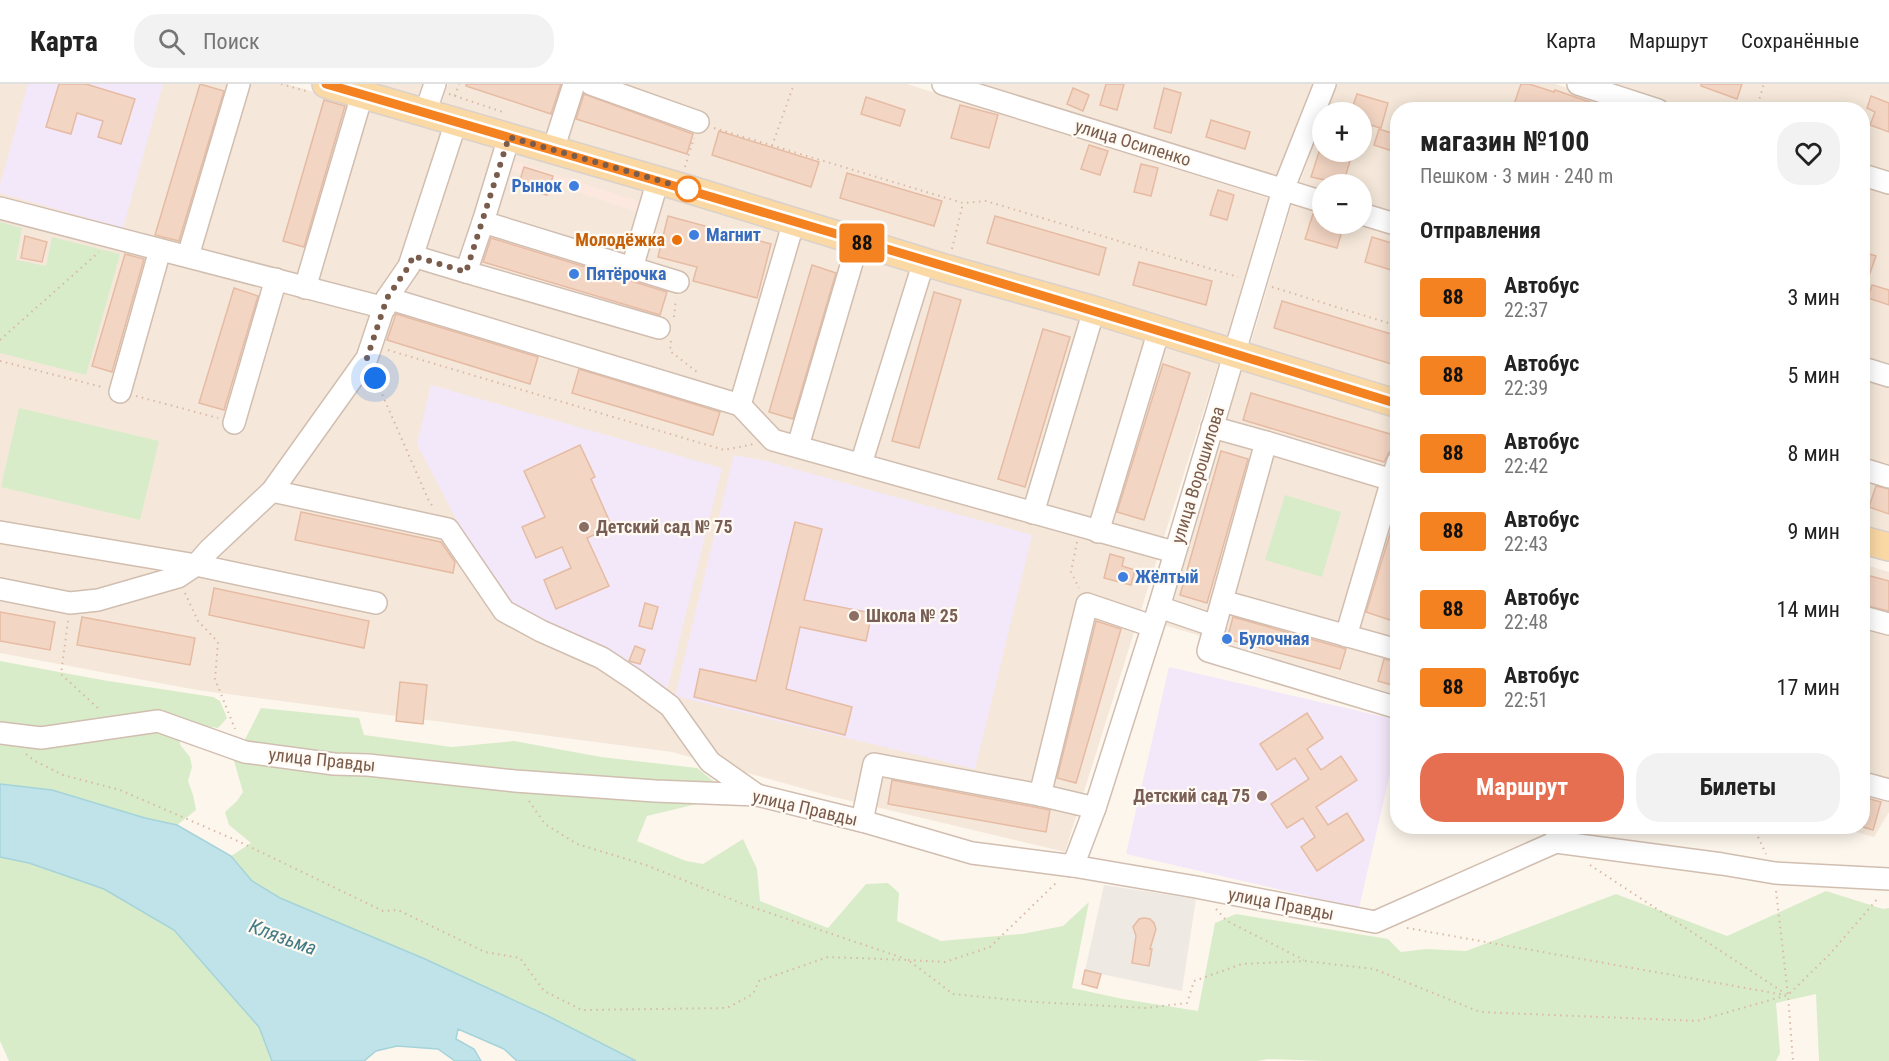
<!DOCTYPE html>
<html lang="ru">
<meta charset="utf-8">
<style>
body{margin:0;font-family:"Roboto Condensed",sans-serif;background:#f2f2f2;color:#222;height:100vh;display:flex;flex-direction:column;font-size:22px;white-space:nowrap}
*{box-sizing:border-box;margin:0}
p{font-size:20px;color:#767676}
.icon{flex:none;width:33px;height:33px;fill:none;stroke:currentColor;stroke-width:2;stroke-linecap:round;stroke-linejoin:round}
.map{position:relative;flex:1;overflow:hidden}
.details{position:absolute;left:1390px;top:18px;width:480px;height:732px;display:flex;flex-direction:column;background:#fff;border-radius:24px;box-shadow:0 3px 15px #0003}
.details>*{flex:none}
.badge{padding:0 12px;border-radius:4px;font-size:21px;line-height:39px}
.controls{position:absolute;left:1312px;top:18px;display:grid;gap:12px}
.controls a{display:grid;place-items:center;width:60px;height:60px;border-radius:50%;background:#fff;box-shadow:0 3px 15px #0003;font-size:30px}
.you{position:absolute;width:30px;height:30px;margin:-15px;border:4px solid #fff;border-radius:50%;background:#1a73e8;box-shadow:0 0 0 9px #1a73e833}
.map>.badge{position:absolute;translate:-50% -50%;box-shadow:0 0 0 3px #fff}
h2{padding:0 30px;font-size:22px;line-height:54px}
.round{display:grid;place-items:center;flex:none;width:63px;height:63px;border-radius:24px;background:#f2f2f2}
.head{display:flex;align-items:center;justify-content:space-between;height:102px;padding:0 30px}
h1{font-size:28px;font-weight:700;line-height:45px}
.action{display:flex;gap:12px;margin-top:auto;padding:12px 30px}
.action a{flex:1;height:69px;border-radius:24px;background:#e76f51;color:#fff;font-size:24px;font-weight:700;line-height:69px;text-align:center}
.action a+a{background:#f2f2f2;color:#222}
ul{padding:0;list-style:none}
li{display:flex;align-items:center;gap:18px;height:78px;padding:0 30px}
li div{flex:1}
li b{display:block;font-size:22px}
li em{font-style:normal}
li .badge{min-width:66px;font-weight:700;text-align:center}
header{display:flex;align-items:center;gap:36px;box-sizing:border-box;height:84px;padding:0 30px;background:#fff;border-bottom:2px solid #e0e0e0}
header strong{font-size:28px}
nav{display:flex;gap:33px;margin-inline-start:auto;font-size:21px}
.search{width:420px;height:54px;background:#f2f2f2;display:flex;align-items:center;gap:15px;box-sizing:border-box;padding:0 21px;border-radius:24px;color:#767676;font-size:22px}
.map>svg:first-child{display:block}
.residential{fill:#f5e8da}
.commercial{fill:#fde8e0}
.industrial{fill:#efe9e4}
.education{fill:#f3e8fa}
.green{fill:#d8ecc9}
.water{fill:#bfe3e8;stroke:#a5d3da;stroke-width:1.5}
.building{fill:#f3d5c3;stroke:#e6bba3;stroke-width:1.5}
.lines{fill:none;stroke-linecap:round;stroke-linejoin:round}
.minor-casing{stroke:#d1beb0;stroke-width:24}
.major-casing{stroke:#dad1cd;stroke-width:30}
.path{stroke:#d9b8a5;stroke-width:2;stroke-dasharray:1.5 4.5;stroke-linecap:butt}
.minor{stroke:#fff;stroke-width:21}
.major{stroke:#fbd9a5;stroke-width:27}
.line-casing{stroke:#fff;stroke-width:14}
.line{stroke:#f58220;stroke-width:9}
.walk{stroke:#7a5c4d;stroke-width:6;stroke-dasharray:0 10.8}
.shop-dot{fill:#3f7fe0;stroke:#fffaf3;stroke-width:2}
.stop-dot{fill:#fff;stroke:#f58220;stroke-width:3}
.food-dot{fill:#e8710a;stroke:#fffaf3;stroke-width:2}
.education-dot{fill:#8d6e63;stroke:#fffaf3;stroke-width:2}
.labels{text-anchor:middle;stroke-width:4.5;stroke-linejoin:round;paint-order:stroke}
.street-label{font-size:18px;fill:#7a5c4d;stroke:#fffaf3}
.shop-label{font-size:18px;font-weight:bold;fill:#366cbe;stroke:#fffaf3;text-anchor:start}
.food-label{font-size:18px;font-weight:bold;fill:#c56008;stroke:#fffaf3;text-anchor:end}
.education-label{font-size:18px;font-weight:bold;fill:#785e54;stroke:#fffaf3;text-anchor:start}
.water-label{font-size:20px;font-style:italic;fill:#437c86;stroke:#fffaf3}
</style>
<header>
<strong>Карта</strong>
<div class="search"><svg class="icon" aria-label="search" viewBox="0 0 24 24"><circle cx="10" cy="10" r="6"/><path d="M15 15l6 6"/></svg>Поиск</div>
<nav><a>Карта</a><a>Маршрут</a><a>Сохранённые</a></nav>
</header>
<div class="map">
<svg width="1889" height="977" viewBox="0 0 1889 977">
<rect width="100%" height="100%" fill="#fdf6ec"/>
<g class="residential">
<polygon points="0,0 287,0 1219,278 1065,768 830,712 672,668 197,606 0,569"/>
<polygon points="372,0 422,0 417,14"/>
<polygon points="448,0 907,0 1268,114 1226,255 441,21"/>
<polygon points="977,0 1312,0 1277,97"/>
<polygon points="1334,0 1555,0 1633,25 1398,26 1398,133 1362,121 1362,100 1323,100 1323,109 1299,102 1323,33 1323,68 1362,68 1362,28 1325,28"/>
<polygon points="1610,0 1889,0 1889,89 1863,81 1863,26 1689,25"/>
<polygon points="1863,100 1889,109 1889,283 1863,275"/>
<polygon points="1293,116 1323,125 1323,140 1362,140 1398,149 1398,306 1250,262"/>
<polygon points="1242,285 1398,334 1398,611 1164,541 1170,527"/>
<polygon points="1863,296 1889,304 1889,450 1863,442"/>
<polygon points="1863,480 1889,488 1889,728 1874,753 1838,743 1863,742"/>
</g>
<polygon class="commercial" points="511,76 640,118 637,128 508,85"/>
<polygon class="industrial" points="1104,801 1196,815 1182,907 1101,890 1097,904 1082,900"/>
<g class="education">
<polygon points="28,0 163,0 123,144 0,109 0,101"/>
<polygon points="431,301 722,384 667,606 603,570 541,540 491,502 417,360"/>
<polygon points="734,371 766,377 1032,451 975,685 675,612"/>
<polygon points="1169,583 1398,636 1398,655 1359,824 1126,770"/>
</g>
<g class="green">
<polygon points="0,138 22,144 16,176 46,182 52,153 120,170 86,291 0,269"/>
<polygon points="19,324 159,357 140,436 1,403"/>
<polygon points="1285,411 1341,428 1322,493 1265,476"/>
<polygon points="0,577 102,596 213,613 220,617 227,634 218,644 190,640 176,649 181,662 190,673 192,683 188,697 193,711 196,726 177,741 145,734 52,706 0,700"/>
<polygon points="261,624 359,634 364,651 452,663 514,657 601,673 697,684 717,700 709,717 647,732 637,757 686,777 703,780 743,755 757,785 760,817 828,844 866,800 888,799 899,809 897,837 941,857 1022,850 1063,842 1089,818 1072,904 1123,915 1198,927 1215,839 1236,830 1388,855 1401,868 1426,865 1466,867 1616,810 1727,852 1826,807 1883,825 1889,824 1889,977 1819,977 1816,910 1776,919 1780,969 1776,977 1323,977 1268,975 1257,977 636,977 548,932 425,875 280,814 252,797 231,772 251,759 229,741 225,728 237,717 243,708 234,677"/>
<polygon points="0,773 29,779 104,805 174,846 259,943 272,977 9,977 0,957"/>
</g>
<polygon class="water" points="0,700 52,706 145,734 177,741 231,772 252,797 280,814 425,875 548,932 636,977 517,977 504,965 458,945 456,955 474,965 481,977 455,977 438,965 397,962 376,967 364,977 272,977 259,943 174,846 104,805 29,779 0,773"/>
<g class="building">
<polygon points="59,0 86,0 135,15 121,60 98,53 103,37 77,29 71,50 46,43"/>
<polygon points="200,0 224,7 179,157 155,151"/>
<polygon points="466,0 561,0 551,30 466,2"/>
<polygon points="1106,0 1124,0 1117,26 1100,21"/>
<polygon points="1521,0 1529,0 1554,8 1555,6 1607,24 1606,26 1565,26 1545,19 1543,26 1512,26"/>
<polygon points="1701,0 1742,0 1737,15 1701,2"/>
<polygon points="1073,4 1089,11 1083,27 1067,20"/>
<polygon points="1164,4 1181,9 1171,49 1154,44"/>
<polygon points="584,10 693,50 687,70 576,35"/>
<polygon points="1357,10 1388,19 1381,44 1362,39 1362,28 1351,28"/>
<polygon points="1871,12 1889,19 1889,48 1870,41 1875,28 1867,24"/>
<polygon points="866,13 905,26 900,42 861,30"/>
<polygon points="324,16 345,22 304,163 283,157"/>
<polygon points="960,21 998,31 989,64 951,54"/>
<polygon points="1211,36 1250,48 1245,65 1206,53"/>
<polygon points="1379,45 1398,51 1398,69 1374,61"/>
<polygon points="719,47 819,78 811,103 712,71"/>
<polygon points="1089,61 1108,67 1100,91 1081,85"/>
<polygon points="1319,68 1350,77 1343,100 1311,93"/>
<polygon points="1141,80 1158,84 1151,112 1134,108"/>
<polygon points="524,83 553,92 547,111 518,103"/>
<polygon points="847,89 942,117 934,142 840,114"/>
<polygon points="1218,106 1234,111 1227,136 1210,131"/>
<polygon points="1313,130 1323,133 1323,140 1344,140 1337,164 1305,155"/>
<polygon points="668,132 771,160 757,214 693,197 697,183 658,173"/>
<polygon points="995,132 1106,164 1099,191 987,159"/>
<polygon points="25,152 47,158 42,178 21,174"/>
<polygon points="1372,153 1398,161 1398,188 1365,178"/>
<polygon points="491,154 667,208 660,231 483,178"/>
<polygon points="1863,168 1876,172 1865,203 1863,203"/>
<polygon points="125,170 144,175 112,288 92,282"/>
<polygon points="1139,178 1212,197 1206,221 1133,201"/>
<polygon points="812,181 836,189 793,335 769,328"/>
<polygon points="1872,201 1889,206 1889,221 1868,214"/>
<polygon points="234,204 258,212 224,326 199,319"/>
<polygon points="934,208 961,216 919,364 892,357"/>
<polygon points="1282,217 1398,252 1398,282 1274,244"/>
<polygon points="396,230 538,273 530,300 387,256"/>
<polygon points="1043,245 1070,253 1025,403 998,395"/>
<polygon points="1163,280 1190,289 1144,436 1117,428"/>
<polygon points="579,285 720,328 713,351 572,309"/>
<polygon points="1251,309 1397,352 1393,366 1389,368 1384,378 1243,336"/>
<polygon points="580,361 595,393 591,395 612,443 587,454 609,502 556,525 544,496 571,484 562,463 536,474 522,443 545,433 524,387"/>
<polygon points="1221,367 1248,375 1207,519 1180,511"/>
<polygon points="1876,402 1889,405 1889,430 1869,423"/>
<polygon points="301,428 441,458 455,478 453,489 295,456"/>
<polygon points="1395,434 1398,434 1398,521 1393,537 1366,528"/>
<polygon points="795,438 822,445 804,516 872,529 866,557 800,543 786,605 852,623 845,651 694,613 700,585 756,597"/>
<polygon points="1110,470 1124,474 1122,482 1135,486 1131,501 1104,494"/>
<polygon points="1863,490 1889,497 1889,527 1863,521"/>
<polygon points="214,504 369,537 364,564 209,531"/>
<polygon points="645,519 658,523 652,545 639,542"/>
<polygon points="0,528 55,538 50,566 0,557"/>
<polygon points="82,533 195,554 190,581 77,561"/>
<polygon points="1233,533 1346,565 1340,585 1227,555"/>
<polygon points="1096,537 1121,545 1076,699 1057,694"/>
<polygon points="635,562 645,566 640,580 629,577"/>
<polygon points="1384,575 1398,578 1398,603 1378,597"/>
<polygon points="400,598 427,601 423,640 396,637"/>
<polygon points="1307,629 1323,654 1307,665 1321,686 1341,672 1357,696 1316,723 1328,741 1347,729 1364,756 1317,787 1301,763 1315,753 1303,734 1287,744 1271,720 1309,695 1295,674 1277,686 1260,660"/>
<polygon points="892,696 1050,726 1046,748 888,720"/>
<polygon points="1863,713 1881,718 1873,746 1863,743"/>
<polygon points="1144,834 1150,835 1154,839 1156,845 1150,865 1152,865 1149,882 1132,879 1136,852 1133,843 1139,835"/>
<polygon points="1085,886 1101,890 1097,904 1082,900"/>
</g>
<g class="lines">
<g class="minor-casing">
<g id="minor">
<polyline points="591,0 698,38"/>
<polyline points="943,0 1323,118"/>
<polyline points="1578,0 1658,26"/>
<polyline points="425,29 435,0"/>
<polyline points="509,53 483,138 678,198"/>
<polyline points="553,66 574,0"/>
<polyline points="1863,91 1889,99"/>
<polyline points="0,124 385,224"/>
<polyline points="1362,130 1398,141"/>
<polyline points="483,138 466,188 659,244"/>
<polyline points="188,172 239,0"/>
<polyline points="413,172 466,188"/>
<polyline points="632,184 658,96"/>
<polyline points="305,204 362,11"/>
<polyline points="387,214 740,321 773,356 1174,468"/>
<polyline points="1863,284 1889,292"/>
<polyline points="120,308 160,166"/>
<polyline points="740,321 794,137"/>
<polyline points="234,339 276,195"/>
<polyline points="1212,343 1266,358 1208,567 1398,624"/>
<polyline points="1266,358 1392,396 1398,377"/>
<polyline points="798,362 858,158"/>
<polyline points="861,380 924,177"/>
<polyline points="1863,385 1889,393"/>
<polyline points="272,407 448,445 504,527 541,547 602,574 635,596 670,622 710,678 757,711"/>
<polyline points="1033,429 1094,226"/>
<polyline points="0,448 196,481 376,519"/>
<polyline points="1098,448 1159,246"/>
<polyline points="0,505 70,519 98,516 178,493 196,481 209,466 272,407 367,274 387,214 409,182 456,38"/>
<polyline points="1222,517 1398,566"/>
<polyline points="1159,523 1215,542"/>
<polyline points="1863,533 1889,540"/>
<polyline points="1346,552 1392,396"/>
<polyline points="0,649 41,654 158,637 245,668 334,680 368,681 515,697 655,707 757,711 862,737 972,769 1073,782 1196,803 1375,838 1556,758"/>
<polyline points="1863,699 1889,706"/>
<polyline points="1040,711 1087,520 1152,542"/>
<polyline points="862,737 874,680 1040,711 1095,724"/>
<polyline points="1558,742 1556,758 1722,780 1775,789 1889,795"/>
<polyline points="1073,782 1095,724 1159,523 1283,106 1325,0"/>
</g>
</g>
<g class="major-casing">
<g id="major">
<polyline points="326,0 688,105 948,185 1094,226 1398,320"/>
<polyline points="1863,456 1889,463"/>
</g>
</g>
<g class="path">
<polyline points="281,0 306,7"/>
<polyline points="449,10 506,29"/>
<polyline points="455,12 459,0"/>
<polyline points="1756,26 1764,0"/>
<polyline points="714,44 963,119 986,117 1238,193"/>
<polyline points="772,62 794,0"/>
<polyline points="685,83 694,54"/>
<polyline points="952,165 963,119"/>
<polyline points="1272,203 1398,242"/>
<polyline points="674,233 676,215"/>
<polyline points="0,256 99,168"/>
<polyline points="671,257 670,267 697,288"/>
<polyline points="388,266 724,366 754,360"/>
<polyline points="0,277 102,303"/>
<polyline points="375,294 428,415 433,423"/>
<polyline points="136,312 218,334"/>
<polyline points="1077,458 1071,488 1079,504"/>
<polyline points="185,509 198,537 218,558 215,595 235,645"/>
<polyline points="68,537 61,590 101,627"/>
<polyline points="26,670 35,677 63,691 120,706 240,758 383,827 398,826 485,868 520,874 544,907 582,926 727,924 753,910 759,897 828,873 908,876 953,910 1035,918 1146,924 1187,919 1194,897 1242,880 1305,877 1374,885 1480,928 1697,937 1788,911 1829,871 1879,813"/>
<polyline points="529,717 545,740 577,760 646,781 743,820 903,874"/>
<polyline points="1753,742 1766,770"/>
<polyline points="1590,781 1786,910"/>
<polyline points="1776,807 1788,911 1793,977"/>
<polyline points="1216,825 1227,837 1304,876"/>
<polyline points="1407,844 1785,911"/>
<polyline points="908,876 945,878 990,863 1057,798"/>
</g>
<use href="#minor" class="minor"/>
<use href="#major" class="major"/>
</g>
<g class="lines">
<g class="line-casing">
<path id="line" d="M326,0C684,104 1042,210 1398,320"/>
</g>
<use href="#line" class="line"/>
<polyline class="walk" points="375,294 367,274 387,214 409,182 413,172 466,188 509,53 688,105"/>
</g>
<g class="shop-dot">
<circle cx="574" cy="102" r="6"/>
<circle cx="694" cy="151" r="6"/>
<circle cx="574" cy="190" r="6"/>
<circle cx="1123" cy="493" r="6"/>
<circle cx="1227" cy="555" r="6"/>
</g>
<circle class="stop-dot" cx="688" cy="105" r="12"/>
<circle class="food-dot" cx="677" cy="156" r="6"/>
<g class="education-dot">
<circle cx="584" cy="443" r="6"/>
<circle cx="854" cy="532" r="6"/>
<circle cx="1262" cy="712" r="6"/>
</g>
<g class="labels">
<g class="street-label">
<text transform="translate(1133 59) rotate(17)" y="6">улица Осипенко</text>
<text transform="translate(1198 391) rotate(-73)" y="6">улица Ворошилова</text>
<text transform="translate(322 676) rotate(6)" y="6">улица Правды</text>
<text transform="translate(805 724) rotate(13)" y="6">улица Правды</text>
<text transform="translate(1281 820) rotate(11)" y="6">улица Правды</text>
</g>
<g class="shop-label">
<text x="562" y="108" text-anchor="end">Рынок</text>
<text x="706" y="157">Магнит</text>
<text x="586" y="196">Пятёрочка</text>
<text x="1135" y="499">Жёлтый</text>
<text x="1239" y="561">Булочная</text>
</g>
<g class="food-label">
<text x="665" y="162">Молодёжка</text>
</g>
<g class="education-label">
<text x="596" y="449">Детский сад № 75</text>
<text x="866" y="538">Школа № 25</text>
<text x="1250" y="718" text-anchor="end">Детский сад 75</text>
</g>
<g class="water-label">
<text transform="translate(283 853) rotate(20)" y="7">Клязьма</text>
</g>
</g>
</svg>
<div class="controls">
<a>+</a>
<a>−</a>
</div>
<div class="you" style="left:375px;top:294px"></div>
<b class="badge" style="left:862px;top:159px;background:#f58220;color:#111">88</b>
<section class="details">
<div class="head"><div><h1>магазин №100</h1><p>Пешком · 3 мин · 240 m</p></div><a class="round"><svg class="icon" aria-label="heart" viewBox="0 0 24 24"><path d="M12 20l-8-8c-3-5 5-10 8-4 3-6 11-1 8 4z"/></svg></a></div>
<h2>Отправления</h2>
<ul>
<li><span class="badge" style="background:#f58220;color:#111">88</span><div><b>Автобус</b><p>22:37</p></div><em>3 мин</em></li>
<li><span class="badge" style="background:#f58220;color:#111">88</span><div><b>Автобус</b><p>22:39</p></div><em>5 мин</em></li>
<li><span class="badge" style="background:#f58220;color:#111">88</span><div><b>Автобус</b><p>22:42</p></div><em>8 мин</em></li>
<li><span class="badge" style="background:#f58220;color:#111">88</span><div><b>Автобус</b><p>22:43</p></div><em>9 мин</em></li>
<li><span class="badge" style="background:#f58220;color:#111">88</span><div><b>Автобус</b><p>22:48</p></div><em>14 мин</em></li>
<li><span class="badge" style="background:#f58220;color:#111">88</span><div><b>Автобус</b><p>22:51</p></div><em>17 мин</em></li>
</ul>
<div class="action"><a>Маршрут</a><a>Билеты</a></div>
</section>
</div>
